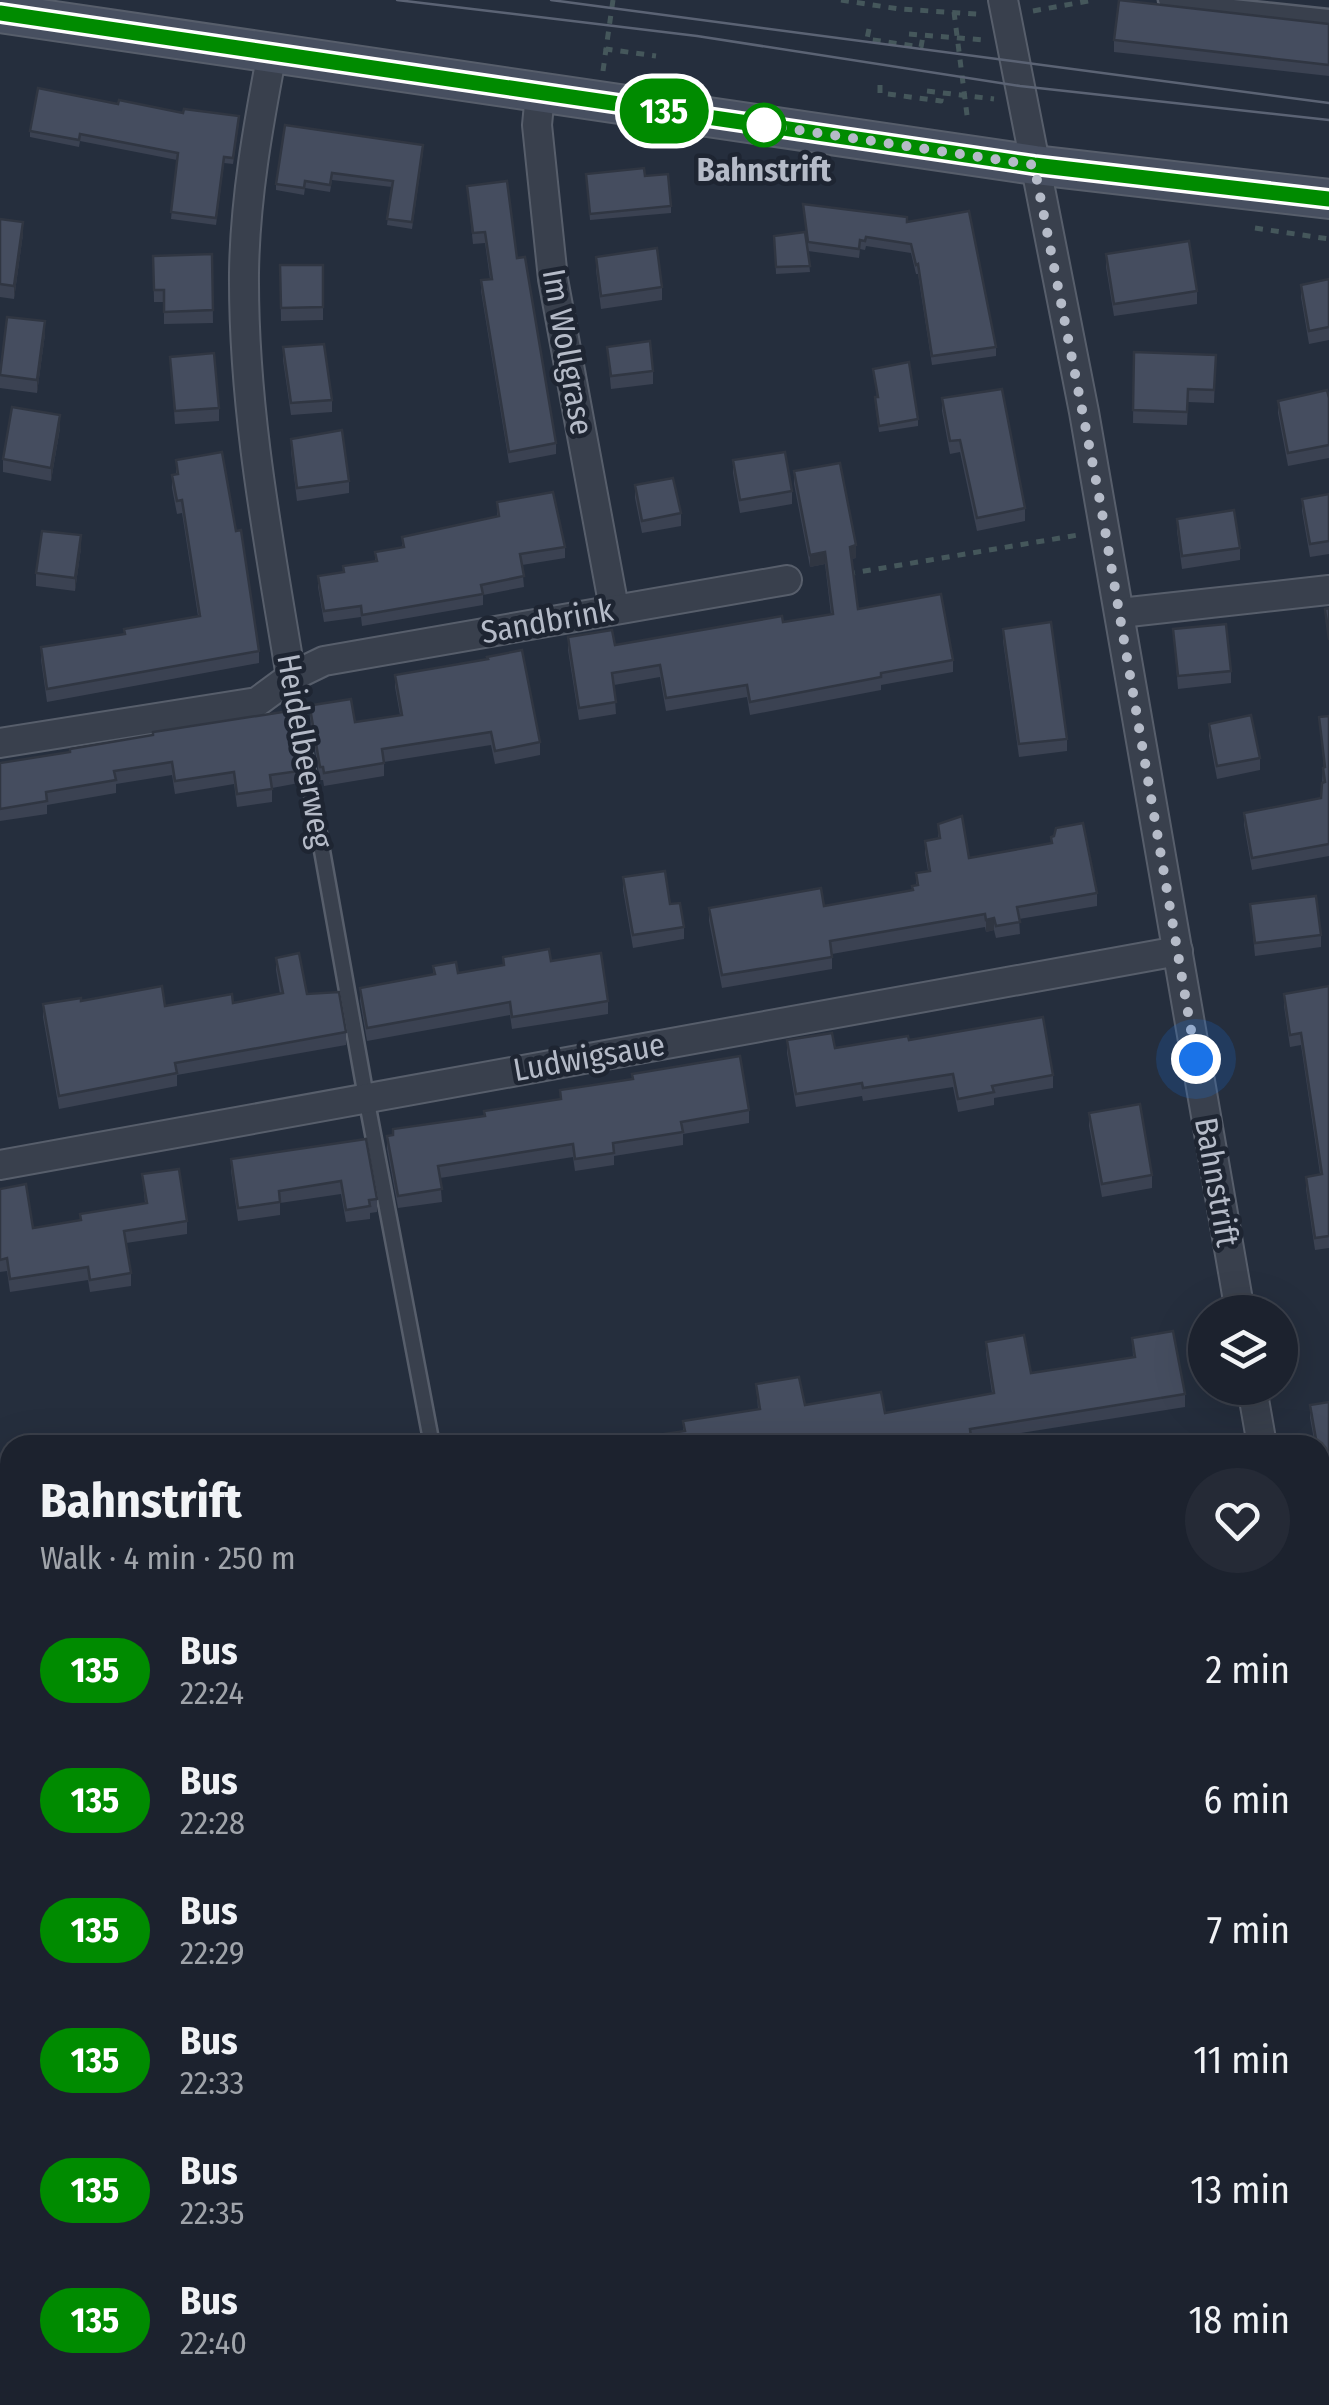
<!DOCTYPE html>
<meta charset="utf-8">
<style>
body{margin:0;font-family:"Fira Sans Condensed",sans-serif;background:#252a36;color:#f1f3f6;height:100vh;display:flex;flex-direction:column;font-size:38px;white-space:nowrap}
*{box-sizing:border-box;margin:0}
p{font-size:32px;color:#a0a4aa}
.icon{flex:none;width:55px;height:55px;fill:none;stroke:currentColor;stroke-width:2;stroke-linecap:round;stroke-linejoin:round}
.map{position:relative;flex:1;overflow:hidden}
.panel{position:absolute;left:0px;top:1435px;width:1330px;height:970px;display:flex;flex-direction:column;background:#1c222e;border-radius:30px 30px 0 0;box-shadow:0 10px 40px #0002,0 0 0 2px #3a3f4a}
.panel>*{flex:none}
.badge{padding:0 20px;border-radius:32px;font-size:35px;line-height:65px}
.controls{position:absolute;left:1188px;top:1295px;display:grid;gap:20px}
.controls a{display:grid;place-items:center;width:110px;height:110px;border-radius:50%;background:#1c222e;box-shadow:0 10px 40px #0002,0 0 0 2px #3a3f4a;font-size:50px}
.you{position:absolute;width:50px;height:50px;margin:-25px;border:8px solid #fff;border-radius:50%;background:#1a73e8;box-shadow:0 0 0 15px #1a73e833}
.map>.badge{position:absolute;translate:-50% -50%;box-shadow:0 0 0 5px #fff}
.round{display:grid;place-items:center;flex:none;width:105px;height:105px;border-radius:52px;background:#252a36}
.head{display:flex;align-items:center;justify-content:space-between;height:170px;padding:0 40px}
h1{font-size:48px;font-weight:700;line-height:75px}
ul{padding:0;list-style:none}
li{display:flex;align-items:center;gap:30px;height:130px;padding:0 40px}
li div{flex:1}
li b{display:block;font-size:38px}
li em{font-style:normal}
li .badge{min-width:110px;font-weight:700;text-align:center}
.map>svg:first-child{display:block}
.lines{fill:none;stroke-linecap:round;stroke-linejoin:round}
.lane-casing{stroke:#575e6b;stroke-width:19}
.street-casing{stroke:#575e6b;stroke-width:32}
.secondary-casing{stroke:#575e6b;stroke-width:42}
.path{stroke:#45575b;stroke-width:5;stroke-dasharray:8 8;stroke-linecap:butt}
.lane{stroke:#39404d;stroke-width:14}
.street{stroke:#39404d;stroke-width:28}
.secondary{stroke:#474f60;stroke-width:38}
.tram{stroke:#5b6374;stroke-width:2.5}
.wall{fill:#3b4252}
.shaded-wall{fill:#303642}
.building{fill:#454d5f;stroke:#303642;stroke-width:2.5}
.line-casing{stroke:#fff;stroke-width:22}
.line{stroke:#008b00;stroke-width:15}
.walk{stroke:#b5bbc8;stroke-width:10;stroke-dasharray:0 18}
.stop-dot{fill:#fff;stroke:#008b00;stroke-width:5}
.labels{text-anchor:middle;stroke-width:9;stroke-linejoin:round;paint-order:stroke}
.stop-label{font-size:32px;font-weight:bold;fill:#b5bbc8;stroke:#1e2532}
.street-label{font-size:32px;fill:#b5bbc8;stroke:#1e2532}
</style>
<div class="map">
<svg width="1329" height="2405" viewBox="0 0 1329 2405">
<rect width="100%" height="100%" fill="#252e3d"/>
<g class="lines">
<g class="lane-casing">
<g id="lane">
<polyline points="1166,0 1329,17"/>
<polyline points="291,677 366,1097 432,1445"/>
</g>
</g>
<g class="street-casing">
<g id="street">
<polyline points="1003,0 1084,412 1240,1312"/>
<path d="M272,53C258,126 245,199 244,273C243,410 269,543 291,677"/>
<polyline points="540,94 537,125 553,279 614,608"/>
<polyline points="1120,613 1329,590"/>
<polyline points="0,743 257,702 291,677 324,661 787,580"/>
<polyline points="0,1165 1178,951"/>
<polyline points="1252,1388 1262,1445"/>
<polyline points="0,1683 10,1681"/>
<polyline points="1320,1759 1329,1808"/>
<polyline points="0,2053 10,2060"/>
</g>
</g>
<g class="secondary-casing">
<polyline id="secondary" points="0,13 1035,165 1329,199"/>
</g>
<g class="path">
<polyline points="613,0 606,49 656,56"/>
<polyline points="841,0 899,9 977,14"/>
<polyline points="1033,11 1094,0"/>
<polyline points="954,12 968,123"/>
<polyline points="869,29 867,39 921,47 923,36"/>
<polyline points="909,34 984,40"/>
<polyline points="603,71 606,49"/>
<polyline points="880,85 880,93 941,101 942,93"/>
<polyline points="927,91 994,99"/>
<polyline points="1255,228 1329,239"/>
<polyline points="847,574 1078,535"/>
<polyline points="1320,2147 1329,2146"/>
<polyline points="0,2180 10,2179"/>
<polyline points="0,2339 10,2338"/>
</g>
<use href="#lane" class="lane"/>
<use href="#street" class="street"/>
<use href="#secondary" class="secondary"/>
<g class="tram">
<polyline points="397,0 697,36 1020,86 1329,120"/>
<polyline points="551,0 1329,103"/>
</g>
</g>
<g class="wall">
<polygon points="1329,24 1329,76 1114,52 1114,40"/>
<polygon points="118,104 239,122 233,164 224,163 216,225 171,219 177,160 80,141 79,147 30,137 30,131"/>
<polygon points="423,152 412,229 387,225 392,187 332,180 330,192 305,188 304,195 276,190 276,184"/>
<polygon points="645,176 671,206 671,213 590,220 586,180"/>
<polygon points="467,186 517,258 556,443 556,454 509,463 481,291 481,280 490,279 485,243 473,244"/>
<polygon points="803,204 907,222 996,347 996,356 932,365 918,274 916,274 911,253 866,246 865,250 860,249 859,258 808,251 810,272 776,274 774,236 808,248"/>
<polygon points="0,219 23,234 14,299 0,297"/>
<polygon points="212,254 213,323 164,324 164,302 154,302 153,256"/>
<polygon points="1106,254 1197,291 1197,304 1114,316 1106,267"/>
<polygon points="596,257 662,287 662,300 601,309 596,270"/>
<polygon points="280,265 323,265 323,320 281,321"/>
<polygon points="1329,279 1329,340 1309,344 1301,297 1301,285"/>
<polygon points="45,334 37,393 0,388 0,371"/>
<polygon points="283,347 332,400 332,412 291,415 283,360"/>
<polygon points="607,347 653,371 653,384 611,389"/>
<polygon points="1134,352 1216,355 1214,403 1188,402 1187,425 1133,423"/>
<polygon points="170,357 219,408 219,421 175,424"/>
<polygon points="873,369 918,419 918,426 879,432 875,404 875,397 877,397"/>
<polygon points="942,398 1025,508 1025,521 977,531 960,452 950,454 942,411"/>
<polygon points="1329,398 1329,458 1288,466 1278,413 1278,401"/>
<polygon points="60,428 51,481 3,472 3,459"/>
<polygon points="291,439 349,481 349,493 297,501 291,452"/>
<polygon points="176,460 236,531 259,651 259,663 47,702 41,660 41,647 124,635 124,629 198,616 182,513 177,514 172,488 172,475 176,474"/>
<polygon points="733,460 792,491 792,504 740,513 733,473"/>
<polygon points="794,471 856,558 851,559 858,609 953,660 953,672 881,685 881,690 750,715 747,697 666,711 660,677 614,685 616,714 579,720 568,650 568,637 615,645 831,615 825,564 810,567 794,484"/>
<polygon points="635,485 681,513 681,526 642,533 635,498"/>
<polygon points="1329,494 1329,554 1310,557 1302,511 1302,499"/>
<polygon points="497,502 565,547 565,558 522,565 524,587 483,595 483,605 362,626 361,617 324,622 318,587 318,576 343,572 343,566 375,561 375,552 402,547 402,537 497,517"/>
<polygon points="1177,519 1240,548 1240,560 1182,569 1177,531"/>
<polygon points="81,548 75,591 36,586 36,573"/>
<polygon points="1003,629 1067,739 1067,751 1019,757 1003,641"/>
<polygon points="1173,629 1231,671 1231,683 1178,689"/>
<polygon points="395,675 540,742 540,755 495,764 491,745 384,762 384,776 324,786 323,780 320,780 310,721 310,708 355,722 400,715 395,687"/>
<polygon points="1329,716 1329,856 1252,870 1244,825 1244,813 1321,798 1323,768 1324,768 1319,717"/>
<polygon points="1209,724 1260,758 1260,770 1217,779 1209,736"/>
<polygon points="70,752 299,771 299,783 272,788 272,802 237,807 234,784 175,794 172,775 116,784 116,793 47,805 47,814 0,821 0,763"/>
<polygon points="938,824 969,858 1051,843 1051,837 1097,893 1097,906 1019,919 1020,934 996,938 994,930 986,932 985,927 832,954 832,969 722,988 709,921 709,908 824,906 912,890 916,885 916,873 928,871 925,853 925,841 938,838"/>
<polygon points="623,877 670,904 684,927 684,939 633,948 623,890"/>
<polygon points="1250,904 1321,935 1321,947 1255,956"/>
<polygon points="503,957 551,961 608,1001 608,1014 512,1029 510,1015 367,1041 360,1001 360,988 433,974 433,966 458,973 503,965"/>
<polygon points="276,958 307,994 346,1032 346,1045 177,1075 177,1086 59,1109 43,1017 43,1004 81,1001 165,1006 233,1003 280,994 276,970"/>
<polygon points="1329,986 1329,1248 1315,1250 1306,1189 1306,1177 1320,1174 1301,1045 1290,1047 1284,1006 1284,994"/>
<polygon points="787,1040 835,1048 909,1040 1053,1075 1053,1088 994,1098 994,1105 958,1112 953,1087 863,1101 862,1096 796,1107 787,1053"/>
<polygon points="560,1090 749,1110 749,1123 683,1134 683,1145 614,1156 614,1165 575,1171 573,1157 440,1178 442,1202 398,1208 387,1149 387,1136 560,1099"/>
<polygon points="1089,1113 1152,1175 1152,1188 1102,1197 1089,1126"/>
<polygon points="366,1139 377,1199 377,1212 370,1213 370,1219 346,1222 341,1194 280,1203 280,1215 238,1221 231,1171 231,1159"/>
<polygon points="142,1174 187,1221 187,1234 126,1243 131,1273 131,1286 90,1292 88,1280 10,1292 7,1271 0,1272 0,1189 33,1228 80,1220 80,1214 145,1203"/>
<polygon points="1132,1338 1185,1394 1185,1407 971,1441 971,1445 589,1445 683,1431 683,1421 758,1409 756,1384 805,1405 885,1413 992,1393 986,1354 986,1342 1031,1373 1133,1357"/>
<polygon points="1329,1402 1329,1538 1320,1480 1320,1445 1315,1445 1310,1418 1310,1405"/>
<polygon points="10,1562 10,1620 0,1622 0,1564"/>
<polygon points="10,1722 10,1902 0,1846 0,1724"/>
<polygon points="10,2215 10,2306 0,2308 0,2217"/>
</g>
<g class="shaded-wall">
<polygon points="23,222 23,234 14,299 14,286"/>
<polygon points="45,321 45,334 37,393 37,380"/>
<polygon points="60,415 60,428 51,481 51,468"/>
<polygon points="81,535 81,548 75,591 75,578"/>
<polygon points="856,545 856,558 850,559 850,547"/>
<polygon points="825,552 825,564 810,567 810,555"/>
<polygon points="994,918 994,930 986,932 986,920"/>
</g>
<g class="building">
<polygon points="1119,0 1329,24 1329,65 1114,40"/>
<polygon points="38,88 118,104 119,100 183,113 184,109 239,116 233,158 224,157 216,218 171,212 178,153 80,134 79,140 30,131"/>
<polygon points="285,125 423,145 412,222 387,219 393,181 332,173 330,185 305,181 304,188 276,184"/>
<polygon points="644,168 645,176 668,174 671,206 590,214 586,174"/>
<polygon points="507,181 517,258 525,257 556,443 509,452 481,280 492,279 485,232 473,233 467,186"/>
<polygon points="803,204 907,217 907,222 969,211 996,347 932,356 918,264 916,265 911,244 866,237 865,241 860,240 859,249 808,242"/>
<polygon points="0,219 23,222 14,286 0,284"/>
<polygon points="805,232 810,266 776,267 774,236"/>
<polygon points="1189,241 1197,291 1114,304 1106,254"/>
<polygon points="657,248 662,287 601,296 596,257"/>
<polygon points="212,254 213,310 164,312 164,290 154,290 153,256"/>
<polygon points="280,265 323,265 323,307 281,308"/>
<polygon points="1329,279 1329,327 1309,331 1301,285"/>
<polygon points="7,317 45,321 37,380 0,375"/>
<polygon points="650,341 653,371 611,376 607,347"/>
<polygon points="324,344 332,400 291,403 283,347"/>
<polygon points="1134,352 1216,355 1214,390 1188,389 1187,412 1133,410"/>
<polygon points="214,353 219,408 175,411 170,357"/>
<polygon points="909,362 918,419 879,426 875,397 878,397 873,369"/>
<polygon points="1002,389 1025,508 977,518 960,440 950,441 942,398"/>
<polygon points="1327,390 1329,398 1329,445 1288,453 1278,401"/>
<polygon points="12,407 60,415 51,468 3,459"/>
<polygon points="342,430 349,481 297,488 291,439"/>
<polygon points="222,452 236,531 241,530 259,651 47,689 41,647 125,634 124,629 200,616 182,500 177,501 172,475 178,474 176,460"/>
<polygon points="785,452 792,491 740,500 733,460"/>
<polygon points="840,463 856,545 850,547 858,609 941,594 953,660 881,673 881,677 750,702 747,685 666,698 660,665 612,673 616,702 579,708 568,637 612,630 615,645 782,616 783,622 833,614 825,552 810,555 794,471"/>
<polygon points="673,478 681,513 642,521 635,485"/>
<polygon points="553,492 565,547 520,554 524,576 481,585 483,594 362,615 361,606 324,611 318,576 344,572 343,566 377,561 375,552 404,547 402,537 499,516 497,502"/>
<polygon points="1329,494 1329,541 1310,544 1302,499"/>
<polygon points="1234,510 1240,548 1182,556 1177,519"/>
<polygon points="42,531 81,535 75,578 36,573"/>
<polygon points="1329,608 1329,640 1325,609"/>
<polygon points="1051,622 1067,739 1019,744 1003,629"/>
<polygon points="1226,624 1231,671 1178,676 1173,629"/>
<polygon points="522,650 540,742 495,751 491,732 382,749 384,763 324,773 323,767 320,767 310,708 313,705 351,699 355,722 402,715 395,675 488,659 487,657"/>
<polygon points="289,711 299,771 270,775 272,789 237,794 234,772 175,781 172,762 114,771 116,780 46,792 47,801 0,809 0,763 70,752 70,749 153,735 153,732"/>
<polygon points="1251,715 1260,758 1217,766 1209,724"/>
<polygon points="1329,716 1329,844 1252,858 1244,813 1321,798 1322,783 1325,782 1323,768 1325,767 1319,717"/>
<polygon points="962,816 969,858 1052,843 1051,837 1054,836 1056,828 1083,823 1097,893 1017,907 1020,922 996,926 994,918 986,920 985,914 830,941 832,957 722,975 709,908 821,888 824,906 913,890 912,886 918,885 916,873 930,871 925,841 940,838 938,824"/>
<polygon points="665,871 670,904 680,903 684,927 633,935 623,877"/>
<polygon points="1316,896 1321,935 1255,943 1250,904"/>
<polygon points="549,949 551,961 601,953 608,1001 512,1017 510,1002 367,1028 360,988 435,974 433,966 456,962 458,973 504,965 503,957"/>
<polygon points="299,953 307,994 339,992 346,1032 175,1063 177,1073 59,1096 43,1004 81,998 81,1001 162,986 165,1006 232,994 233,1003 283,993 276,958"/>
<polygon points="1329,986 1329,1236 1315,1238 1306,1177 1322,1174 1301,1033 1290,1035 1284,994"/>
<polygon points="1043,1017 1053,1075 992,1086 994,1092 958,1099 953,1074 863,1088 862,1083 796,1094 787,1040 832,1033 835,1048 908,1036 909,1040"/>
<polygon points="740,1056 749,1110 681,1122 683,1132 613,1143 614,1153 575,1159 573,1144 438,1166 442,1189 398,1196 387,1136 393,1135 393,1129 485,1116 484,1111 561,1099 560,1090 633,1079 632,1074"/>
<polygon points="1140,1104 1152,1175 1102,1184 1089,1113"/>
<polygon points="366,1139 377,1199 369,1200 370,1206 346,1210 341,1181 279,1191 280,1202 238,1208 231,1159"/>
<polygon points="179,1169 187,1221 124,1231 131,1273 90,1280 88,1267 10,1279 7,1258 0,1260 0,1189 26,1184 33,1228 81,1220 80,1214 147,1203 142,1174"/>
<polygon points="1173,1331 1185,1394 970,1429 971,1437 928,1445 589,1445 685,1431 683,1421 760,1409 756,1384 799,1377 805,1405 881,1392 885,1413 994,1393 986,1342 1024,1335 1031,1373 1135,1357 1132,1338"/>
<polygon points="1329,1402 1329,1526 1320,1467 1320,1445 1317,1445 1310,1405"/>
<polygon points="583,1436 584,1445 534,1445"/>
<polygon points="10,1562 10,1608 0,1609 0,1564"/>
<polygon points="10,1722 10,1868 0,1812 0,1724"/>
<polygon points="10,2215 10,2272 0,2274 0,2217"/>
</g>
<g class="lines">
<g class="line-casing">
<polyline id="line" points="0,13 1034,165 1329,199"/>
</g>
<use href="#line" class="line"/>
<polyline class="walk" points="764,125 1034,165 1100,501 1196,1059"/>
</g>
<circle class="stop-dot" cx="764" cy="125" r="20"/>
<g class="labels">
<g class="stop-label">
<text x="764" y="181">Bahnstrift</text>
</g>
<g class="street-label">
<text transform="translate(568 352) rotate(80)" y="11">Im Wollgrase</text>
<text transform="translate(547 621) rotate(-10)" y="11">Sandbrink</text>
<text transform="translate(305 751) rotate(80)" y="11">Heidelbeerweg</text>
<text transform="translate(589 1057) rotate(-10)" y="11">Ludwigsaue</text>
<text transform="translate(1217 1182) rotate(80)" y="11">Bahnstrift</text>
</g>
</g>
</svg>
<div class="controls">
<a><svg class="icon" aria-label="layers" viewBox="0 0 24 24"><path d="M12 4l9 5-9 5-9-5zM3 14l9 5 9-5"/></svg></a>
</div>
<div class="you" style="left:1196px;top:1059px"></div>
<b class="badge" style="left:664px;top:111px;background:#008b00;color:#fff">135</b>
<section class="panel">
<div class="head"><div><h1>Bahnstrift</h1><p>Walk · 4 min · 250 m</p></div><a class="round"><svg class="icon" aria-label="heart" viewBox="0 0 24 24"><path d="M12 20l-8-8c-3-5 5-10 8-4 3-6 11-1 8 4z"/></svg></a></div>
<ul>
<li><span class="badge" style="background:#008b00;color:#fff">135</span><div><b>Bus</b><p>22:24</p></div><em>2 min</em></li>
<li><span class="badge" style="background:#008b00;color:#fff">135</span><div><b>Bus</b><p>22:28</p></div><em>6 min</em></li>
<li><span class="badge" style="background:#008b00;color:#fff">135</span><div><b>Bus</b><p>22:29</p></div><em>7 min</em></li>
<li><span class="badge" style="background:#008b00;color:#fff">135</span><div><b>Bus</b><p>22:33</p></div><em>11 min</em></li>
<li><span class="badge" style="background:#008b00;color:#fff">135</span><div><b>Bus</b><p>22:35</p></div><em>13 min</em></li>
<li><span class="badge" style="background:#008b00;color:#fff">135</span><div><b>Bus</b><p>22:40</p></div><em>18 min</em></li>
</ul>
</section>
</div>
